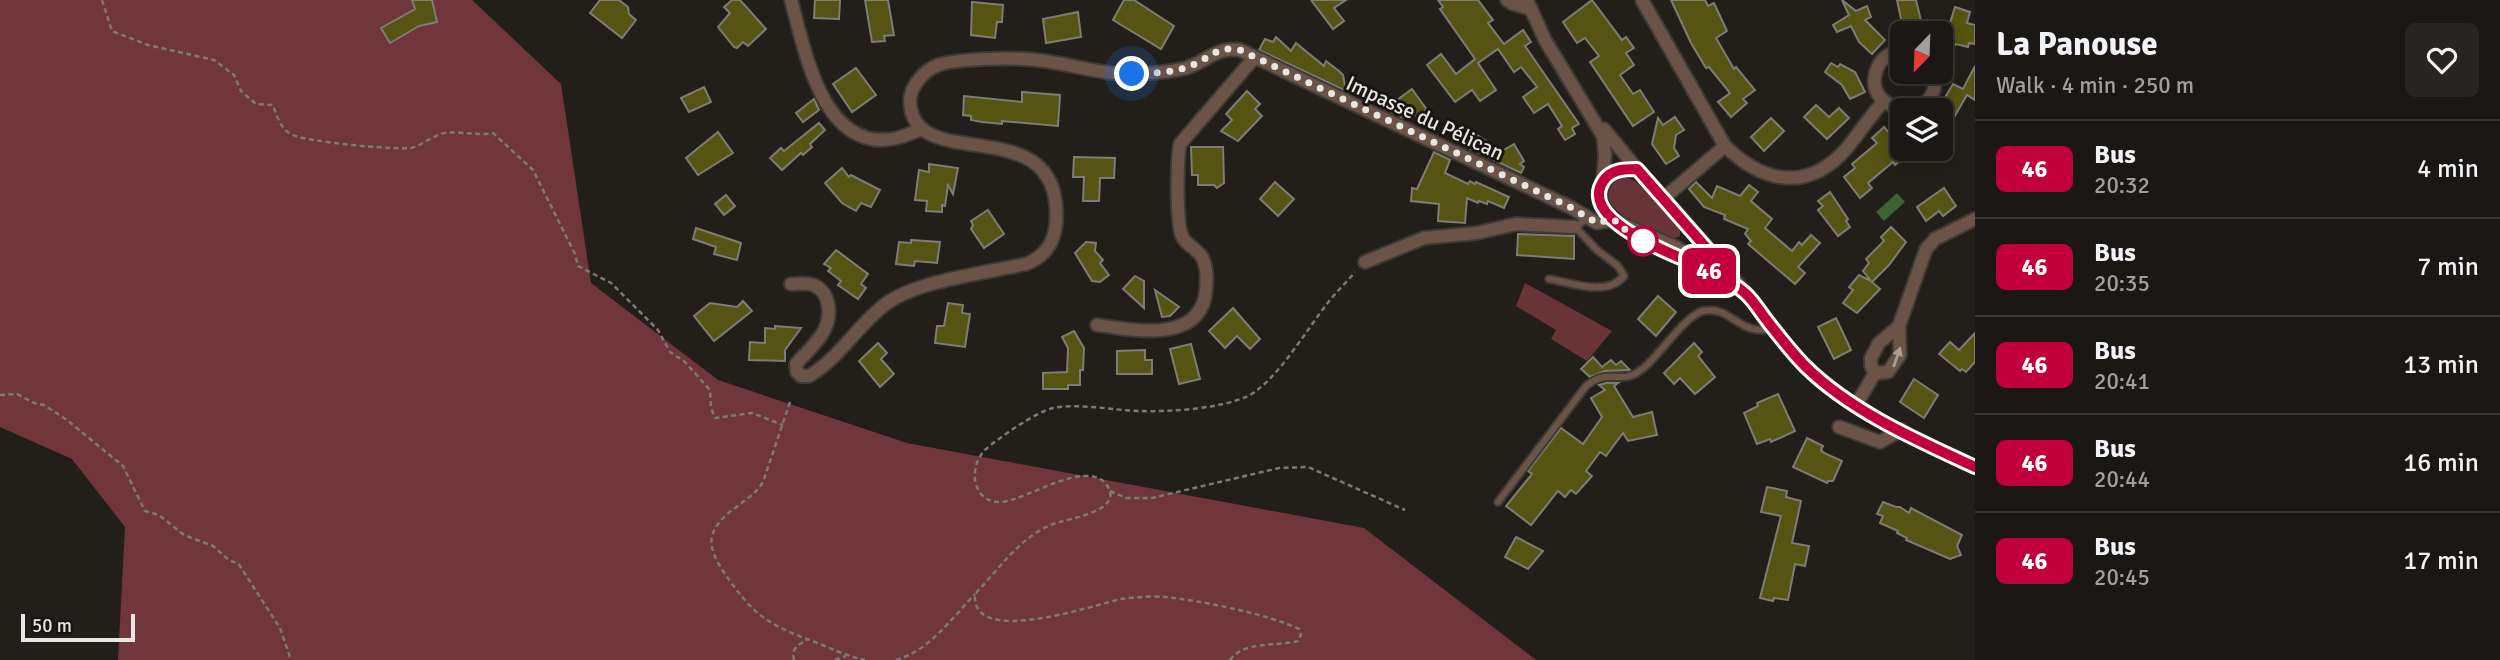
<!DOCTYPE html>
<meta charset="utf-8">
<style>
body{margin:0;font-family:Signika,sans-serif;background:#272422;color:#f1f3f6;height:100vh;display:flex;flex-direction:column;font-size:26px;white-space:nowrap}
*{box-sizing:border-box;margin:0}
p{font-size:23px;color:#9f9fa0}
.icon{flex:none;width:38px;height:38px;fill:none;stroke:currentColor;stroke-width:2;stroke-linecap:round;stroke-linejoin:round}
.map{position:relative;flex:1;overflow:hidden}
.side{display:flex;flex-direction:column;background:#1a1714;width:525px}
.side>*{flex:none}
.badge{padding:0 14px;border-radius:10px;font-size:24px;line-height:46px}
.needle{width:46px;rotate:203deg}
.tools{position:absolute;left:1890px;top:21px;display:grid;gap:14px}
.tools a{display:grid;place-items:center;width:63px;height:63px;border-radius:10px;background:#1a1714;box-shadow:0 4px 18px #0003,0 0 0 2px #383634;font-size:35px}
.scale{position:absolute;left:21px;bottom:18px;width:114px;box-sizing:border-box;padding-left:7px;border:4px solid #e8e6e2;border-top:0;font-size:19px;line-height:24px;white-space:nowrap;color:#e8e6e2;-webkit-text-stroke:5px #191611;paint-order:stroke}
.you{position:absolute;width:35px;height:35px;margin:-18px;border:5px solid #fff;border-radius:50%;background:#1a73e8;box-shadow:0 0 0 10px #1a73e833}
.map>.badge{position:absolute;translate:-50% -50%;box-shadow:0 0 0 4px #fff}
.round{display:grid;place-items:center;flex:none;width:74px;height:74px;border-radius:10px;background:#272422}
.overview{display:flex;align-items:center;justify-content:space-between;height:119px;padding:0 21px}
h1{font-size:33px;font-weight:800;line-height:52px}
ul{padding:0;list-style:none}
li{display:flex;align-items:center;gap:21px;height:98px;padding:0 21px;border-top:2px solid #383634}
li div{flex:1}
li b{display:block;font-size:26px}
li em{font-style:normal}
li .badge{min-width:77px;font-weight:700;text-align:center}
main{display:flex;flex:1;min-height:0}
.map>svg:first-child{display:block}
.green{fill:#683438}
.forest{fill:#71363b}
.water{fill:#3d6233}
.building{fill:#555412;stroke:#7c7d76;stroke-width:2}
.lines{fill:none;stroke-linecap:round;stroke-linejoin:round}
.lane-casing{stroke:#3e3b36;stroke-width:10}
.street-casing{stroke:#3e3b36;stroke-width:16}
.path{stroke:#7c7a75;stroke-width:2.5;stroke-dasharray:5 3.5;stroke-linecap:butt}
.lane{stroke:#6b5347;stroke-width:6}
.street{stroke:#6b5347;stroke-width:12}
.oneway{fill:#aa9c94}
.line-casing{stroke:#fff;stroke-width:16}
.line{stroke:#c1003b;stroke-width:10}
.walk{stroke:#e8e6e2;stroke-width:7;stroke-dasharray:0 12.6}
.stop-dot{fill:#fff;stroke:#c1003b;stroke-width:3.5}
.labels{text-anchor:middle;stroke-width:6;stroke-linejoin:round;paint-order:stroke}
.street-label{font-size:21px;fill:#e8e6e2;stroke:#191611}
</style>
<main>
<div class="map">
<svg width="1975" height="660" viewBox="0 0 1975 660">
<rect width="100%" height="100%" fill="#221f1a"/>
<g class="green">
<path d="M1623,177C1647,181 1666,212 1680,229V236L1672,239C1655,231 1603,215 1609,192C1611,184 1615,180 1623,177Z"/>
<polygon points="1525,283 1612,331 1587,361 1551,339 1556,330 1516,306"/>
</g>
<polygon class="forest" points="0,0 472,0 561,84 591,283 718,380 907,443 1364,528 1536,660 118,660 125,527 72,459 0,427"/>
<polygon class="water" points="1897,193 1905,202 1884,221 1876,212"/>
<g class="building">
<polygon points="412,0 432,0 437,22 419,26 390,43 381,28 415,9"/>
<polygon points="600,0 619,0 628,7 629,14 636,20 622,38 590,13"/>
<polygon points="732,0 740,0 766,29 748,46 743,42 737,48 734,47 718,27 730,13 724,7"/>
<polygon points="815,0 840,0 839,19 814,18"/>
<polygon points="865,0 888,0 894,35 884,36 885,41 872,42"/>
<polygon points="1124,0 1134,0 1174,26 1161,49 1113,20"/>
<polygon points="1311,0 1346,0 1334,8 1344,21 1333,29"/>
<polygon points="1438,0 1478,0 1493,20 1488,23 1504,44 1523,30 1531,42 1525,46 1579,124 1572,128 1575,134 1565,140 1558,129 1562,126 1548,104 1534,113 1523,97 1537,87 1521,67 1514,72 1498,49 1478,63 1496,90 1480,101 1472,90 1455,102 1427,65 1441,54 1456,74 1475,59 1440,9 1443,7"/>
<polygon points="1592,0 1622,40 1626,37 1634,48 1626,53 1634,65 1620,75 1633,94 1640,90 1654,112 1633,126 1590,62 1599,56 1585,38 1577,43 1563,22"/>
<polygon points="1671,0 1705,0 1708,6 1714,3 1727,31 1716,38 1734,69 1736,67 1755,90 1743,99 1747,103 1731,117 1718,102 1730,93 1709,67 1706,68 1691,43"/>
<polygon points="1842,0 1856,11 1867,6 1871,17 1865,20 1885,40 1872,54 1859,42 1851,26 1837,32 1833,25 1849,15"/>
<polygon points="1897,0 1916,0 1924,33 1904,33"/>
<polygon points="972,2 1003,5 1002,22 997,22 995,38 971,35"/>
<polygon points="1955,7 1970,12 1967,23 1975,25 1975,44 1969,43 1968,47 1956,44 1941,62 1941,52"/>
<polygon points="1078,12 1081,37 1046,43 1043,19"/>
<polygon points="1276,37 1291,51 1296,43 1324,66 1326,61 1339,71 1343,75 1346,91 1259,50 1265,39 1273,42"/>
<polygon points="1831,63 1838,67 1840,64 1855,72 1865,92 1850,99 1842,85 1825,72"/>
<polygon points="1975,66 1975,100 1967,95 1941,140 1941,104 1953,84 1963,89"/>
<polygon points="856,68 876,95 852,112 833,84"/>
<polygon points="704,87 711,102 689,112 681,98"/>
<polygon points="1412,89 1427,110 1416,116 1412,111 1403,118 1385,109"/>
<polygon points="1247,91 1260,104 1255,109 1262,116 1238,141 1221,131 1232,120 1226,114"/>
<polygon points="1022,92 1060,95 1058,126 1002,121 1002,124 982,122 971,120 971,116 963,115 964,96 1022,102"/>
<polygon points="814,99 819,110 803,122 796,113"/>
<polygon points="1816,105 1829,117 1839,108 1849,118 1827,139 1804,117"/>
<polygon points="1675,117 1684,130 1676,135 1674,148 1679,156 1666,164 1652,144 1658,118 1663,125"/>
<polygon points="1771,118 1784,131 1764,151 1751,137"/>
<polygon points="819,123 825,130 810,144 812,147 803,155 801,153 782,170 770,158 781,148 784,151"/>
<polygon points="1902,126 1901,153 1904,157 1895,165 1893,162 1868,183 1872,188 1860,198 1844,177 1855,168 1852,164 1877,143 1872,138 1884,127 1891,135"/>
<polygon points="718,132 733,153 698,175 686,158"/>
<polygon points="1474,133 1502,151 1514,144 1524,161 1520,164 1524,167 1521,173 1464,146"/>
<polygon points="1191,147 1223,147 1224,183 1217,188 1214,185 1198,185 1198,175 1192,175"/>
<polygon points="1434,152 1450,160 1445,173 1468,184 1470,181 1475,184 1476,182 1509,197 1504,208 1488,201 1487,204 1479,201 1478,203 1467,198 1465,223 1438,221 1439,204 1411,201 1412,188 1417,189"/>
<polygon points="1074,157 1115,158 1114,178 1100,178 1099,201 1083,201 1084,177 1073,177"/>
<polygon points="929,164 958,168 953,194 948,185 945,206 942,205 942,212 926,211 927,201 915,200 919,170 929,172"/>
<polygon points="842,168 849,177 851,175 880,190 871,207 861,203 856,211 842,203 825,183"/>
<polygon points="1275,182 1294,199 1278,216 1260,199"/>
<polygon points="1696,182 1712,198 1717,186 1740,196 1749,185 1758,192 1751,201 1772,219 1765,228 1792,251 1799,242 1802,245 1811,235 1820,243 1798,267 1805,273 1795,284 1748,244 1751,241 1745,234 1748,229 1724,219 1725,215 1704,207 1689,189"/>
<polygon points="1944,188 1956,206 1943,216 1939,211 1926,221 1917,207"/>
<polygon points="1830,192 1848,219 1846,221 1850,227 1838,236 1818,210 1823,206 1818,201"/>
<polygon points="726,195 735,206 724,215 715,204"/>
<polygon points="988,210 1004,234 984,248 971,229 973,225 971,221"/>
<polygon points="1891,227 1906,242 1889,265 1872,282 1880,289 1857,313 1843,303 1853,290 1849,287 1859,275 1871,281 1863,271 1869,263 1866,259 1884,241 1881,237"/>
<polygon points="696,228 741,243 737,260 714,254 716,247 693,239"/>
<polygon points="1518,234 1574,236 1574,259 1517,255"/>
<polygon points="911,240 940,242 937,263 915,261 914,266 896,264 899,242 911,243"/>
<polygon points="1086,242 1096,243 1095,251 1103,260 1100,263 1109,275 1100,282 1092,281 1075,253"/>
<polygon points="836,250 868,274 861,284 866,288 858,299 838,285 841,281 828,271 831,268 824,264"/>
<polygon points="1135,276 1144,281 1144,308 1123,289"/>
<polygon points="1155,290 1179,307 1170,316 1162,317"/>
<polygon points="1658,296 1676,312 1656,336 1638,319"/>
<polygon points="743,301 752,311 714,341 694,316 710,303 737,307"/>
<polygon points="948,303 963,305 962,313 970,314 965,347 935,343 937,326 944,326"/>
<polygon points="1233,308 1260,339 1250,349 1237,336 1225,348 1209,331"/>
<polygon points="1836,318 1851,350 1834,359 1818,327"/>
<polygon points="775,326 801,328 785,350 785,361 749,360 750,342 765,343 765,328 775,329"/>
<polygon points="1074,331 1084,348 1083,370 1080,370 1080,385 1068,385 1068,389 1043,389 1043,373 1067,372 1068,348 1062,337"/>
<polygon points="1975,333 1975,362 1966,372 1962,369 1960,371 1939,354 1950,342 1959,350"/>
<polygon points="878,343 887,353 881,359 894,374 880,387 859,361"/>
<polygon points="1694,343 1702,352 1698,356 1715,377 1695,394 1680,378 1674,384 1664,373"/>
<polygon points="1191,344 1200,379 1179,384 1170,349"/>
<polygon points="1145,350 1145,360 1152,360 1152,374 1117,374 1117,351"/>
<polygon points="1593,357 1602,367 1611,360 1616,365 1621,361 1630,370 1605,371 1590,377 1581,369"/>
<polygon points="1914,379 1938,395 1924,418 1900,402"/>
<polygon points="1606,383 1618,383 1614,386 1633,417 1652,412 1657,435 1628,441 1623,433 1606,456 1600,452 1586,471 1592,476 1576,494 1571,490 1565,497 1558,491 1531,525 1506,506 1532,474 1528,471 1561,428 1583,444 1602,417 1591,398 1605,390 1599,385"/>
<polygon points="1778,394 1795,431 1771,442 1770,439 1757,444 1744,413 1758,406 1757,403"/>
<polygon points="1807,438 1823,446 1821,450 1824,453 1842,461 1833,481 1828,481 1827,483 1793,467"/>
<polygon points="1767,487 1787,491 1786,497 1801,501 1792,543 1809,546 1805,566 1795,564 1788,600 1774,598 1773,601 1760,598 1781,516 1761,512"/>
<polygon points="1883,502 1896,507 1900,507 1909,513 1911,508 1962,535 1957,546 1961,555 1950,559 1906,540 1907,538 1897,533 1898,531 1880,523 1883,516 1877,514"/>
<polygon points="1516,537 1543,551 1528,569 1505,557"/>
</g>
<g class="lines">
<g class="lane-casing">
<g id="lane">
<polyline points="1626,230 1634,237 1694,265"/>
<path d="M1549,279C1572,283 1607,297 1624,276L1618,266L1597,250L1575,227L1588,218"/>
<path d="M1498,502L1586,386C1590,383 1596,379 1600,378C1616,374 1626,382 1641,370C1658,358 1685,315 1703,311C1732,305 1739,338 1773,328"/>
</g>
</g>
<g class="street-casing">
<g id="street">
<path d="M791,0C805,51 823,155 897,138C905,136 914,132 922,129"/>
<polyline points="1507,0 1513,4 1531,9"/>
<polyline points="1527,0 1545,40 1603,136 1605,155 1603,181"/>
<path d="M1642,0L1725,146C1764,184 1809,192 1847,148C1860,132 1870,116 1884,101"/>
<path d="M1902,50C1891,52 1881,58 1877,69C1859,116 1945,125 1934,72"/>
<polyline points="1604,129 1637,169"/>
<polyline points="1664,198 1725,146"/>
<polyline points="1365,262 1424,238 1477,233 1516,224 1575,227"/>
<path d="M791,284C798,284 806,282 813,285C832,292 832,319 822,334C815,345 805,354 796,364L797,372L801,376H809C839,359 859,323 887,303C920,280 986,273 1026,264C1044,257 1054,244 1056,224C1065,104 912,179 910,101C910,86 925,70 938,65C960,58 1021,57 1044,61C1075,65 1107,76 1139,74C1155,73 1170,72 1186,68C1206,62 1217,46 1240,50L1572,208L1597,223L1613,220"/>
<path d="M1748,295L1676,247L1613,220L1604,212L1600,202L1603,181C1614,171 1622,168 1637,169C1674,209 1711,251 1746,293C1772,324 1793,360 1826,385C1870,419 1924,443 1975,467"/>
<path d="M1097,325C1132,330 1195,343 1205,297C1207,285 1208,271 1203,259C1199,249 1186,246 1182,236C1176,222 1177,160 1180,144L1254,58"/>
<polyline points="1875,373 1888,372 1900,355 1899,326 1926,249 1935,239 1975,219"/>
<polyline points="1875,373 1871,366 1871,358 1879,343 1899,326"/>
<polyline points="1856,405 1875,373"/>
<polyline points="1839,427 1880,442 1901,430"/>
</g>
</g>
<g class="path">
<path d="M102,0L112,31L148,45L214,60L234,75L241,91L256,104L273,105C277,117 281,130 293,135C307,142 395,150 411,148C423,145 433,135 445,133C462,131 477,136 493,133L533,170L575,254L578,266L611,283L658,330L670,352L685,362L710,390L711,408L715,418L752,413L783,425"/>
<polyline points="0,395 17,394 34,403 44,405 67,420 123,466 145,511 159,515 184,535 213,546 230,561 238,563 280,628 291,660"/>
<path d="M790,402L763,482C750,504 720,510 712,536C709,547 717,562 723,571C753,615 766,624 815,642C832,649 847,656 865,660"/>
<polyline points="1110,491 1126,498 1152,498 1279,468 1308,467 1405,510"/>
<path d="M794,660C791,648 798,645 807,640"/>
<polyline points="835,660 846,656"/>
<path d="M896,660C929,651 952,618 975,594"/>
<path d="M1230,660C1245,640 1276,647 1298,641L1301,635L1299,629C1268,614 1198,600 1164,597C1151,596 1134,597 1121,599C1094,605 970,648 975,594C999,569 1020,537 1053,524C1066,519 1120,512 1109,489C1093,454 1027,500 1002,502C972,504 967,467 986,449C1000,437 1036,412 1053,408C1081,403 1110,410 1138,411C1170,412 1219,409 1248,396C1276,382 1307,329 1327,304C1335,293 1346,283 1355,272"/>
</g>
<use href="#lane" class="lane"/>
<use href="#street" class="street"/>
</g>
<defs><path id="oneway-solid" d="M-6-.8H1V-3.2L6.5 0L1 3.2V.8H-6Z" transform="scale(1.75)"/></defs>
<use class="oneway" href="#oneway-solid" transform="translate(1897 357) rotate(-71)"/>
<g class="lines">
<g class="line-casing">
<path id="line" d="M1732,277L1637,169C1625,169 1612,169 1604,180C1572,225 1700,263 1724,277C1731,282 1739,288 1745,293C1753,300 1759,310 1765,318C1778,335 1791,352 1806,367C1852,412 1917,440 1975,467"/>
</g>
<use href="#line" class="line"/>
<path class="walk" d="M1132,74C1151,73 1171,73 1188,67C1208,60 1216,45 1240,50L1570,207L1597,223L1613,219L1634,237L1643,241"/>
</g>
<circle class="stop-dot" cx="1643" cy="241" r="14"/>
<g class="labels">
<g class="street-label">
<text transform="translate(1425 118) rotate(25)" y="7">Impasse du Pélican</text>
</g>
</g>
</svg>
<div class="tools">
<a><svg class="needle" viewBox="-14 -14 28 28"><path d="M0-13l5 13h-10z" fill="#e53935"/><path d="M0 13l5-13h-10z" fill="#9f9fa0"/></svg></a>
<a><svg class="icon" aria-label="layers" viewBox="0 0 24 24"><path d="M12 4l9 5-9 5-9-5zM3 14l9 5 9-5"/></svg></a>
</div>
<div class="scale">50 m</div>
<div class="you" style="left:1132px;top:74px"></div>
<b class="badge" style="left:1709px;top:271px;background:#c1003b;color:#fff">46</b>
</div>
<section class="side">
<div class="overview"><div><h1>La Panouse</h1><p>Walk · 4 min · 250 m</p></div><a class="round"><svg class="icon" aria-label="heart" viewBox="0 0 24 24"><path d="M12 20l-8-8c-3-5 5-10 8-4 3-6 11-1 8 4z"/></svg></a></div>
<ul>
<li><span class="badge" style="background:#c1003b;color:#fff">46</span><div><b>Bus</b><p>20:32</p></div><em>4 min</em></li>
<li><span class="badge" style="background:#c1003b;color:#fff">46</span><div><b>Bus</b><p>20:35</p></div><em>7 min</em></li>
<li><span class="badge" style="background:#c1003b;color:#fff">46</span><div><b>Bus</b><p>20:41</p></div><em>13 min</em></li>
<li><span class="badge" style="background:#c1003b;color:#fff">46</span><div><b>Bus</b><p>20:44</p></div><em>16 min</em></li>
<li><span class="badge" style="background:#c1003b;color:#fff">46</span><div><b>Bus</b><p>20:45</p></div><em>17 min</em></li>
</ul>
</section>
</main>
